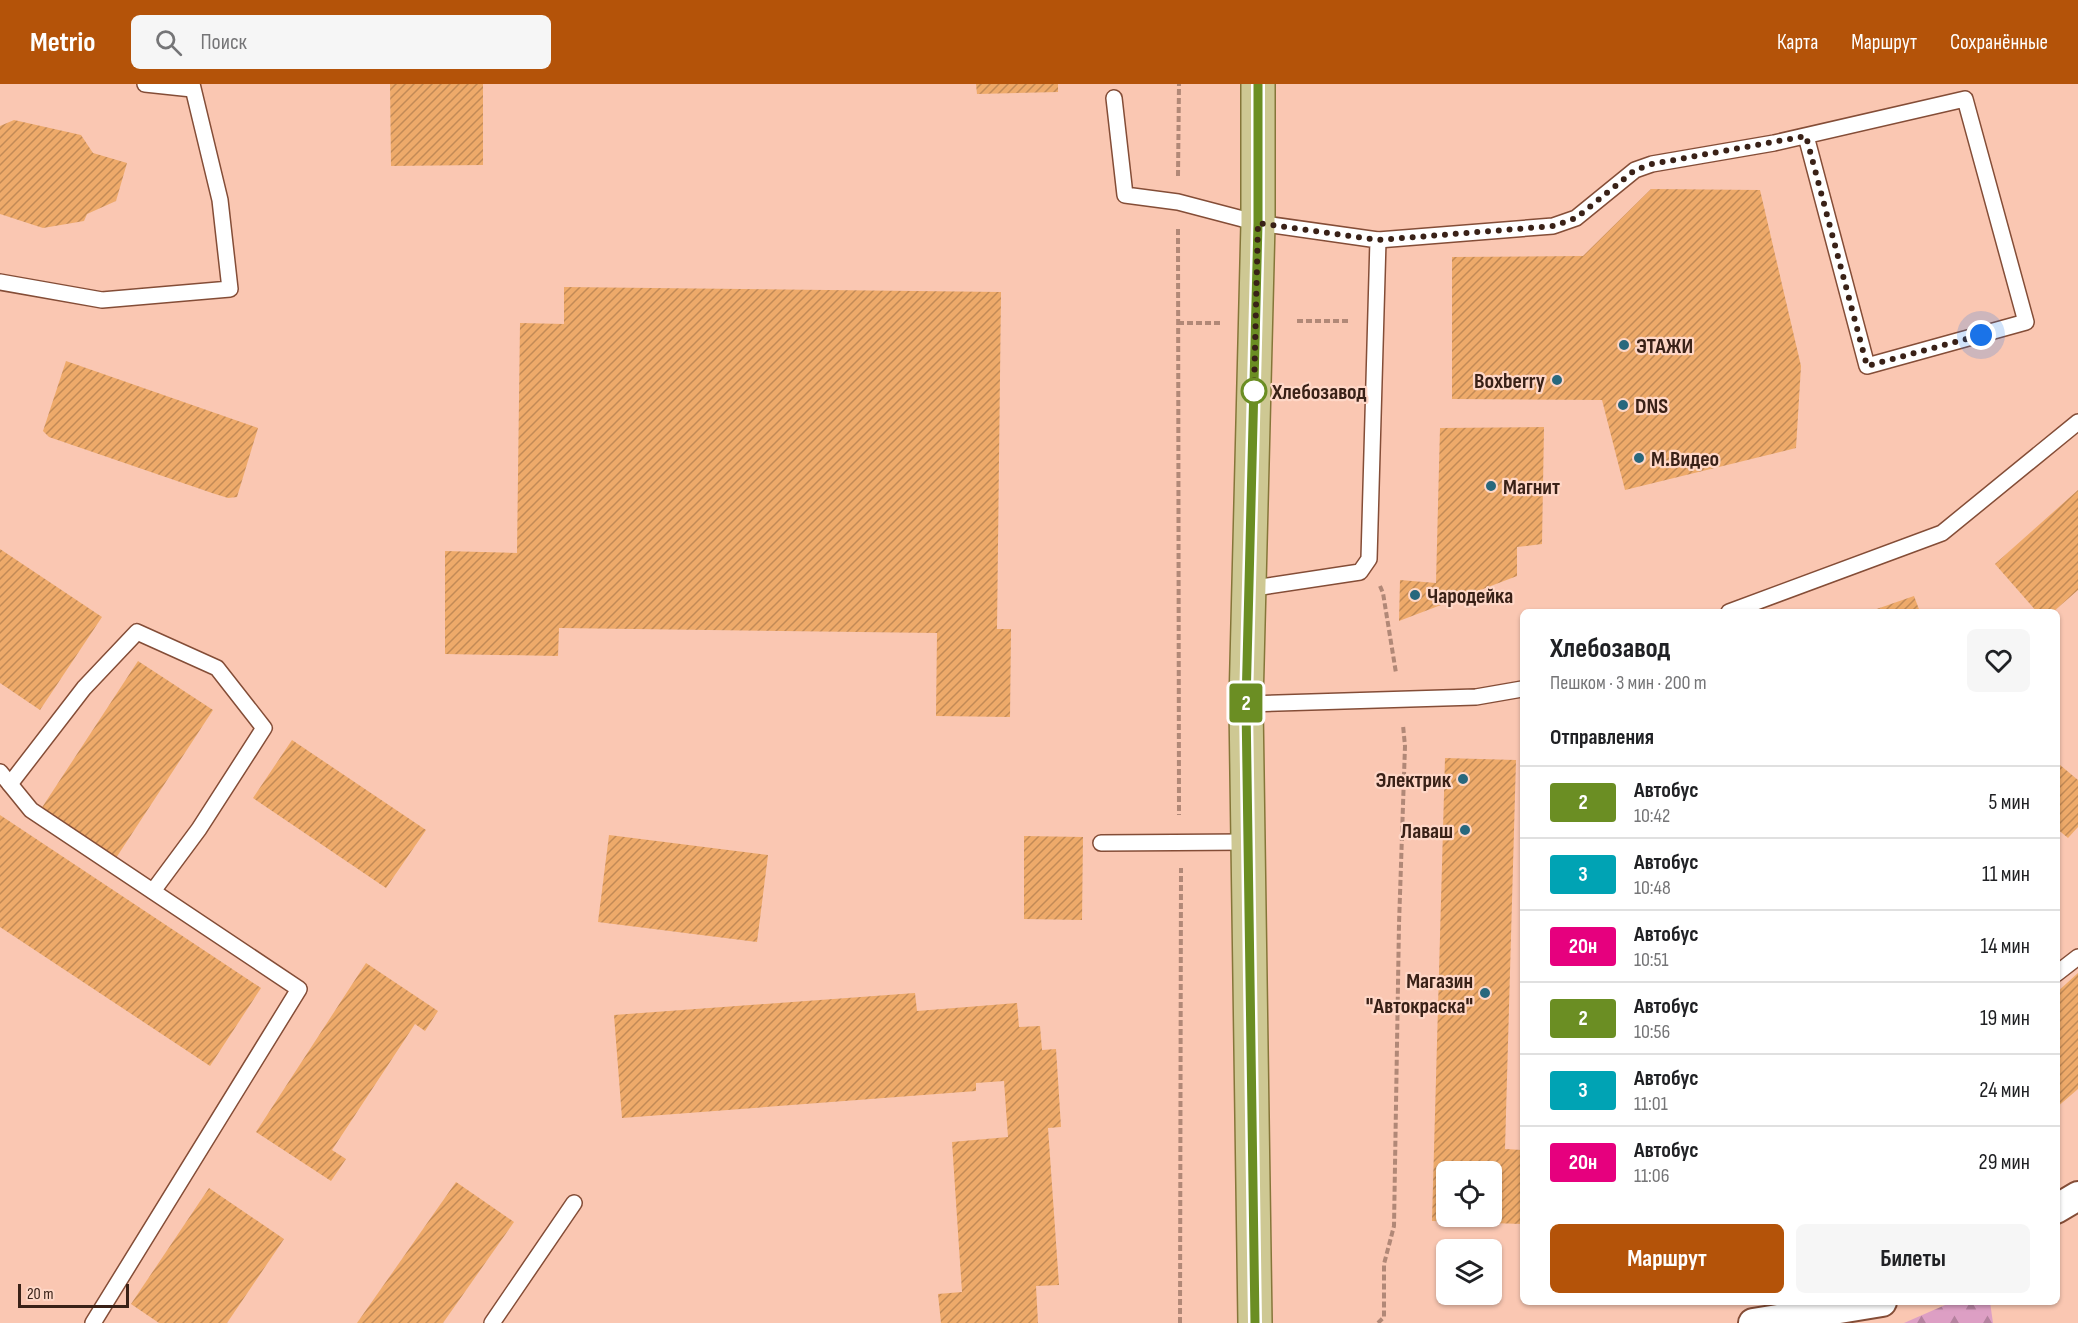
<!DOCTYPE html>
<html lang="ru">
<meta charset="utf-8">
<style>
body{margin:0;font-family:"Sofia Sans Condensed",sans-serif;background:#f6f6f6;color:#202124;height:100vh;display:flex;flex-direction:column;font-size:22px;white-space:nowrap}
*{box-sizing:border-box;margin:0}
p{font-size:20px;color:#757577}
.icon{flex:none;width:33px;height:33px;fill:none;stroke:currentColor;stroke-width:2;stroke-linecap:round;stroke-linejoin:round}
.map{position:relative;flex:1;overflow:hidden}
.panel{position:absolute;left:1520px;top:525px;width:540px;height:696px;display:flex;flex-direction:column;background:#fff;border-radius:9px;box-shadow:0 2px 4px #0004}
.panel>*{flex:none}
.badge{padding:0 12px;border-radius:4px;font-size:21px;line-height:39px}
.tools{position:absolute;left:1436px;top:1077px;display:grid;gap:12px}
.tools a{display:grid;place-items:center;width:66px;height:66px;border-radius:9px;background:#fff;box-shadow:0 2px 4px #0004;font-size:30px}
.scale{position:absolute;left:18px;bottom:15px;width:111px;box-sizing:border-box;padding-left:6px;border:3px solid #392117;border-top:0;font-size:16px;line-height:21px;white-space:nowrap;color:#392117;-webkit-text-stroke:4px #fed7c7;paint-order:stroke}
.you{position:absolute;width:30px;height:30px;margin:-15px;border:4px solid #fff;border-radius:50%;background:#1a73e8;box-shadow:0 0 0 9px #1a73e833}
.map>.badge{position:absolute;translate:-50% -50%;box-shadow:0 0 0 3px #fff}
h2{padding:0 30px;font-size:22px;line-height:54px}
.round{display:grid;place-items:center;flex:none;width:63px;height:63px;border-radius:9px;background:#f6f6f6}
.headline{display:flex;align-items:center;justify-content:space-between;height:102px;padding:0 30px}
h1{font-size:28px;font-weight:700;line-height:45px}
.primary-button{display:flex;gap:12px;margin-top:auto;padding:12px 30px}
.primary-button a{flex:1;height:69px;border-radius:9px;background:#b45309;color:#fff;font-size:24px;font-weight:700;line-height:69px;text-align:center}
.primary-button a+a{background:#f6f6f6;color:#202124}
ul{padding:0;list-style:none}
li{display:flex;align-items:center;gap:18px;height:72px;padding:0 30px;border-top:2px solid #e0e0e0}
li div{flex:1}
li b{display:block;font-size:22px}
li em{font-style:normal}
li .badge{min-width:66px;font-weight:700;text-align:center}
header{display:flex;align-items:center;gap:36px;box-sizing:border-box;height:84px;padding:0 30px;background:#b45309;color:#fff}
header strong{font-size:28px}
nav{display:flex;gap:33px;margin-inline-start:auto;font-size:21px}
.search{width:420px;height:54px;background:#f6f6f6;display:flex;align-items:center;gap:15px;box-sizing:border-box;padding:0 21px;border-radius:9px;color:#757577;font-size:22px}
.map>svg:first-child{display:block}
.forest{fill:url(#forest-firs)}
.building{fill:url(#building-hatch);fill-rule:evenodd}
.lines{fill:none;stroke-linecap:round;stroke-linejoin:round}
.service-casing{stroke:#844d37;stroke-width:18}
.minor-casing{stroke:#844d37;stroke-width:32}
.primary-casing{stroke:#857639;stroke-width:36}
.path{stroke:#b18877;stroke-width:4;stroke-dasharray:6 3;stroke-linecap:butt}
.service{stroke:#fff;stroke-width:15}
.minor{stroke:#fff;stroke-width:28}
.primary{stroke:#cec893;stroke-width:33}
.line-casing{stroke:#fff;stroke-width:14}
.line{stroke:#6b8e23;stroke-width:9}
.walk{stroke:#392117;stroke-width:6;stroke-dasharray:0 10.8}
.poi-dot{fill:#28687d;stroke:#fed7c7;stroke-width:2}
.stop-dot{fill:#fff;stroke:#6b8e23;stroke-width:3}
.labels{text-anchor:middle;stroke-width:4.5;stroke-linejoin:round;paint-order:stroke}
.poi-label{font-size:22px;font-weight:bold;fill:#392117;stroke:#fed7c7;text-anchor:start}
.stop-label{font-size:22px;font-weight:bold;fill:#392117;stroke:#fed7c7;text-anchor:start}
</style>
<header>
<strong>Metrio</strong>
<div class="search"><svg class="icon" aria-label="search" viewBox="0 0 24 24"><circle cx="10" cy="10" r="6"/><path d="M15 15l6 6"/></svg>Поиск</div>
<nav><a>Карта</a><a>Маршрут</a><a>Сохранённые</a></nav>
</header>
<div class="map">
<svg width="2078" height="1239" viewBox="0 0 2078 1239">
<defs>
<pattern id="forest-firs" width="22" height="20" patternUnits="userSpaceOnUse" patternTransform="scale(1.5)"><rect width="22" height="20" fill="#dd9fc4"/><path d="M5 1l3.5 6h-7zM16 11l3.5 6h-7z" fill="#b4819e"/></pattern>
<pattern id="building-hatch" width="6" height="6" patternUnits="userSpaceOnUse" patternTransform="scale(1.5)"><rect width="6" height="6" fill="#eeaa6a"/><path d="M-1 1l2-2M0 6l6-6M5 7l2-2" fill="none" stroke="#c28a56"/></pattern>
</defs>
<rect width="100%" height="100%" fill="#fac7b2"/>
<polygon class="forest" points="1952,1218 1990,1218 1993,1239 1904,1239"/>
<g class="building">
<polygon points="390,0 483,0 483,81 391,82"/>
<polygon points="976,0 1058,0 1058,8 977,10"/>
<polygon points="14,36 81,51 93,69 127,79 116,117 87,130 84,137 43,144 0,130 0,42"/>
<polygon points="1651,105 1760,106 1801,282 1796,364 1625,406 1602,316 1452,315 1452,173 1583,172"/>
<polygon points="564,203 1001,208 997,545 1011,545 1010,633 936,632 937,549 559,544 558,572 445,570 445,467 517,469 520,239 564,240"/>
<polygon points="66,277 258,344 237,413 228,414 212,409 49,353 43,347"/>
<polygon points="1544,343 1542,460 1517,463 1517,492 1399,537 1400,496 1436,499 1440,344"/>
<polygon points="2078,406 2078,506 2053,528 2037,528 1995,480"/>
<polygon points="0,465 102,533 40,626 0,599"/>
<polygon points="1914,512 1920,528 1868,528"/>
<polygon points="138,577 213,626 116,774 41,725"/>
<polygon points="292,656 426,746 386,804 253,714"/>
<path d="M1445,674L1516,676L1505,1065L1522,1066V1140L1432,1137ZM1446,1088H1491V1132H1446Z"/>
<polygon points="2060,681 2078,696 2078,743 2068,754 2056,744 2056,686"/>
<polygon points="0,731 261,904 210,982 0,843"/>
<polygon points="609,751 768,771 757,858 598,838"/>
<polygon points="1024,752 1083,753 1082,836 1024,835"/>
<polygon points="366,879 438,927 425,947 415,940 332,1066 346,1075 331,1097 256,1048"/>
<polygon points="2078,889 2078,1005 2056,1024 2056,909"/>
<polygon points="915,909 917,927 1017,919 1019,943 1040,942 1042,966 1056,965 1061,1043 1048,1044 1059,1201 1036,1202 1038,1239 941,1239 938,1210 962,1208 952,1058 1008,1053 1004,997 976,999 976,1007 622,1034 614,931"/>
<polygon points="456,1098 514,1138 443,1239 357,1239"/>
<polygon points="209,1104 284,1155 227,1239 159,1239 131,1220"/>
</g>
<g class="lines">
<g class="service-casing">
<g id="service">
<polyline points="145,0 192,5"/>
<polyline points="1114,14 1125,111 1178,118 1258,139 1378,156 1369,475 1360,488 1248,505"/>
<polyline points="1378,156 1553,142 1576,134 1635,86 1652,80 1774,59 1965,15 2026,238 1867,282 1806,52"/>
<polyline points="0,198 102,216 230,205 220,116 192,0"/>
<polyline points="1729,528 1942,449 2078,338"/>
<polyline points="1246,620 1476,613 1522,605"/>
<polyline points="0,688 31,726 299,905 93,1239"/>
<polyline points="10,700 84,604 137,548 217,584 264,644 199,745 153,807"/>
<polyline points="1101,759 1248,758"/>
<polyline points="2056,890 2078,873"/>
<polyline points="492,1239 574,1119"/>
</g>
</g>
<g class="minor-casing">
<g id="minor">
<polyline points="2056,1125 2078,1112"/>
<polyline points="1753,1239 1882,1218"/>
</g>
</g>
<g class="primary-casing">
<polyline id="primary" points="1255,1239 1246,620 1258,139 1258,0"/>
</g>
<g class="path">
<polyline points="1178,92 1179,0"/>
<polyline points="1178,145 1179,731"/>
<polyline points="1297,237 1350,237"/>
<polyline points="1178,239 1220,239"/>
<polyline points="1380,502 1383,509 1396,589"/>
<polyline points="1180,1239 1181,784"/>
<polyline points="1378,1239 1384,1233 1384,1180 1394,1142 1399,840 1405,662 1403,641"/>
</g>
<use href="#service" class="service"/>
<use href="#minor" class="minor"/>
<use href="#primary" class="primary"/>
</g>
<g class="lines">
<g class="line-casing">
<polyline id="line" points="1255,1239 1246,620 1258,139 1258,0"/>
</g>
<use href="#line" class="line"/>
<polyline class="walk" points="1254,307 1258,139 1378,156 1554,142 1576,134 1635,86 1652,80 1806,52 1867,282 1981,251"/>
</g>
<g class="poi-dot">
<circle cx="1624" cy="261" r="6"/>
<circle cx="1557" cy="296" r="6"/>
<circle cx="1623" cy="321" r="6"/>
<circle cx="1639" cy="374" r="6"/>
<circle cx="1491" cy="402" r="6"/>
<circle cx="1415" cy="511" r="6"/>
<circle cx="1463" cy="695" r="6"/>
<circle cx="1465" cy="746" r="6"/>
<circle cx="1485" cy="909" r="6"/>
</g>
<circle class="stop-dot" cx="1254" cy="307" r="12"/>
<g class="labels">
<g class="poi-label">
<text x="1636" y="269">ЭТАЖИ</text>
<text x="1545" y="304" text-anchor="end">Boxberry</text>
<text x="1635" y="329">DNS</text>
<text x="1651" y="382">М.Видео</text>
<text x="1503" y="410">Магнит</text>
<text x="1427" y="519">Чародейка</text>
<text x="1451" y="703" text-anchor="end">Электрик</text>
<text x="1453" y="754" text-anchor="end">Лаваш</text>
<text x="1473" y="904" text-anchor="end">Магазин<tspan x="1473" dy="25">"Автокраска"</tspan></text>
</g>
<g class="stop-label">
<text x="1272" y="315">Хлебозавод</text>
</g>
</g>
</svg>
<div class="tools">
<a><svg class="icon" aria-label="locate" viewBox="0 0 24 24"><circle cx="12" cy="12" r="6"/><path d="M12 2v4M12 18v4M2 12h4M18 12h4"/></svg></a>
<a><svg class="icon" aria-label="layers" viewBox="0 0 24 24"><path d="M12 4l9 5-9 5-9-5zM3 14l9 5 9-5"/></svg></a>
</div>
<div class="scale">20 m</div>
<div class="you" style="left:1981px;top:251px"></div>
<b class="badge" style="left:1246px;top:619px;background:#6b8e23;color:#fff">2</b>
<section class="panel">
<div class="headline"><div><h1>Хлебозавод</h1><p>Пешком · 3 мин · 200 m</p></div><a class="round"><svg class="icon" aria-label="heart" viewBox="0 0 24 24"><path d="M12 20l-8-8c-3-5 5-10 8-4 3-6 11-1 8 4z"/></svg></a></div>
<h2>Отправления</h2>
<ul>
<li><span class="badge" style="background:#6b8e23;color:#fff">2</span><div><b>Автобус</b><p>10:42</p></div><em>5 мин</em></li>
<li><span class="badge" style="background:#00a3b4;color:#fff">3</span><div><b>Автобус</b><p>10:48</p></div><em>11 мин</em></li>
<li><span class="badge" style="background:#e6007e;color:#fff">20н</span><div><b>Автобус</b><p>10:51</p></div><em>14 мин</em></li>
<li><span class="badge" style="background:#6b8e23;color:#fff">2</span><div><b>Автобус</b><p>10:56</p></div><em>19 мин</em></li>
<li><span class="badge" style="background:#00a3b4;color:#fff">3</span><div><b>Автобус</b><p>11:01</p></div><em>24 мин</em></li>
<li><span class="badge" style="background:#e6007e;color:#fff">20н</span><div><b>Автобус</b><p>11:06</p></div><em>29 мин</em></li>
</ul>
<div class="primary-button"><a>Маршрут</a><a>Билеты</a></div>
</section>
</div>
